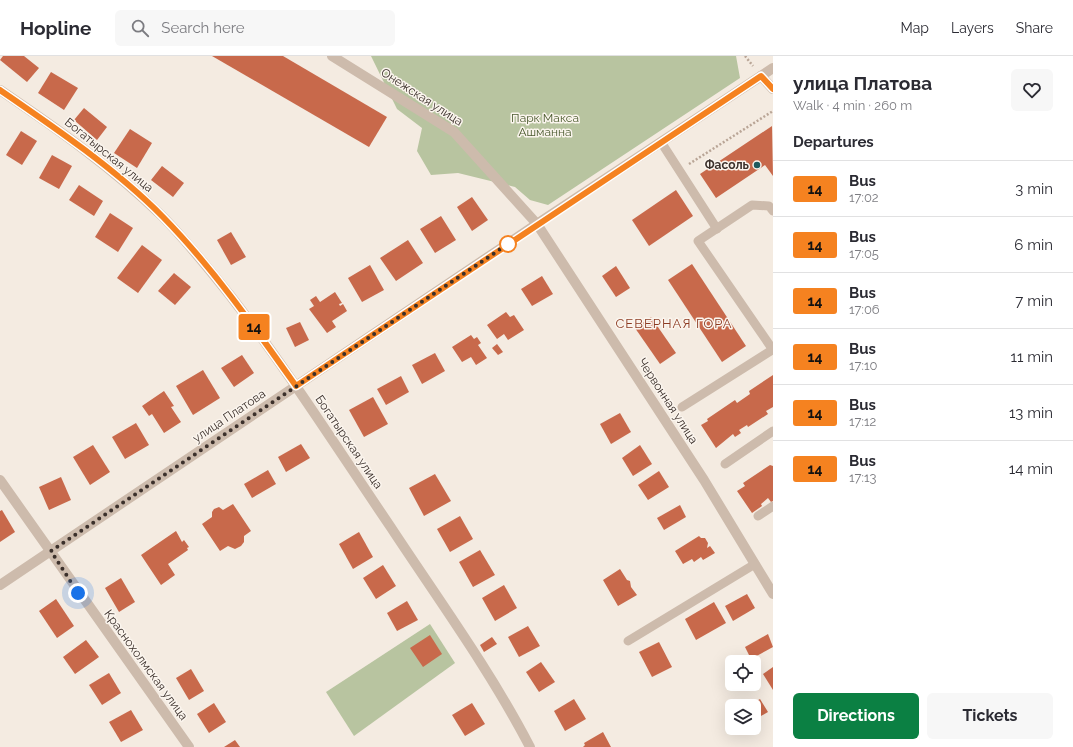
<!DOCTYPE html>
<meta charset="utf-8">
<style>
body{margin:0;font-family:Raleway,sans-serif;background:#f7f7f7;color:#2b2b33;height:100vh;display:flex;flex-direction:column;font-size:15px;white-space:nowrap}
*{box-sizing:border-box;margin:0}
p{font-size:13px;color:#7c7c81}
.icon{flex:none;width:22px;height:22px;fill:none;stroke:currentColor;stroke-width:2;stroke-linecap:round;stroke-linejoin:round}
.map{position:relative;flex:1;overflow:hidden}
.sheet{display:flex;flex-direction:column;background:#fff;width:300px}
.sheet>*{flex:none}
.badge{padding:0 8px;border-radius:3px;font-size:14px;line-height:26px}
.fabs{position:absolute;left:725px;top:599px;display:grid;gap:8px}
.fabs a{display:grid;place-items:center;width:36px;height:36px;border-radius:6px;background:#fff;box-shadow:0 4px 16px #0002;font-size:20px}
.you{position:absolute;width:20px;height:20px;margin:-10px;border:3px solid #fff;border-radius:50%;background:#1a73e8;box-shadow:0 0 0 6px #1a73e833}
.map>.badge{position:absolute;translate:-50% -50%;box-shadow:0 0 0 2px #fff}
h2{padding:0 20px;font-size:15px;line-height:36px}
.round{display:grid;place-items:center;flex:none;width:42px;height:42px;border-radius:6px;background:#f7f7f7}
.overview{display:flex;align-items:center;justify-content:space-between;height:68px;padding:0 20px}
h1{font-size:19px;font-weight:700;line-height:30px}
.cta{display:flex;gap:8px;margin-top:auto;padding:8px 20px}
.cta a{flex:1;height:46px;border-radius:6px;background:#0b8043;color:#fff;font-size:16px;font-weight:700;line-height:46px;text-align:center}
.cta a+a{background:#f7f7f7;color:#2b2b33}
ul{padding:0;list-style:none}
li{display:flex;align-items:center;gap:12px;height:56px;padding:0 20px;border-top:1px solid #e1e1e2}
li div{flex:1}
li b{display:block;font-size:15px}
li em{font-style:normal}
li .badge{min-width:44px;font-weight:700;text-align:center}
header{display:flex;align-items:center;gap:24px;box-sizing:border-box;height:56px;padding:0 20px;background:#fff;border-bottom:1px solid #e1e1e2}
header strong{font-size:19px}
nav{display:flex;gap:22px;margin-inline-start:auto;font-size:14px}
.search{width:280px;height:36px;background:#f7f7f7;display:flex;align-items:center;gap:10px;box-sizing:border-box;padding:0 14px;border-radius:6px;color:#7c7c81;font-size:15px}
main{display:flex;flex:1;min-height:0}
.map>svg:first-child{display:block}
.green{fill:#b8c4a0}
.building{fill:#c8694b}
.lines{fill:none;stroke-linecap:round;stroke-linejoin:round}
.path{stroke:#b9a596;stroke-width:2.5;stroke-dasharray:2 2;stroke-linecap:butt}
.service{stroke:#cdbbac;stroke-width:9}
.minor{stroke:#cdbbac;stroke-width:10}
.tertiary{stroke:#cdbbac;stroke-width:10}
.line-casing{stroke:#fff;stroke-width:9}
.line{stroke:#f58220;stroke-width:6}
.walk{stroke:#3b302b;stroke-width:4;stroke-dasharray:0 7.2}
.poi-dot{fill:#1f5a5e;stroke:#fbf5ee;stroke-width:1.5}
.stop-dot{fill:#fff;stroke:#f58220;stroke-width:2}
.labels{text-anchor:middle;stroke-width:3;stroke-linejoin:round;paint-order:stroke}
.street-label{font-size:12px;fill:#3b302b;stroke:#fbf5ee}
.park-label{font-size:12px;fill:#4a5a2e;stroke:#fbf5ee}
.poi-label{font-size:12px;font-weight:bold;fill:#3b302b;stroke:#fbf5ee;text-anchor:end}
.neighbourhood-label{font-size:13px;letter-spacing:1px;fill:#8c3b22;stroke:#fbf5ee}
</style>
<header>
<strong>Hopline</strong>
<div class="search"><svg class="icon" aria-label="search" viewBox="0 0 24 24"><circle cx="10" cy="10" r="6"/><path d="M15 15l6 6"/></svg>Search here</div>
<nav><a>Map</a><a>Layers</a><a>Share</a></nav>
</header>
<main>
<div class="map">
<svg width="773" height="691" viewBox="0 0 773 691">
<rect width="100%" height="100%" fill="#f4ebe1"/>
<g class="green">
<polygon points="371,0 736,0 740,22 548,149 530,144 515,131 458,117 431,119 417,95 422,72 397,53"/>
<polygon points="430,568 455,607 354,680 326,636"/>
</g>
<g class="building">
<polygon points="3,0 24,0 39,12 27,26 0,4"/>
<polygon points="212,0 283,0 387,61 369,91"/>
<polygon points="51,16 78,32 64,54 38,37"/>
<polygon points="84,52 107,71 97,84 74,64"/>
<polygon points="772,70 773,120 765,109 716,142 700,118"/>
<polygon points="130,73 152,87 137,112 114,97"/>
<polygon points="21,75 37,85 22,109 6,99"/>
<polygon points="52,99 72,110 59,133 39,122"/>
<polygon points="162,110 184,127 173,141 151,124"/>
<polygon points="79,129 103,145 94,160 69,144"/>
<polygon points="676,134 693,160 649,190 632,164"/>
<polygon points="472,141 488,164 472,175 457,151"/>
<polygon points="110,157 133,172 118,196 95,181"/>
<polygon points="441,160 456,184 435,197 420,173"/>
<polygon points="231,176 246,201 231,209 217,184"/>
<polygon points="408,184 423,207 396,225 380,202"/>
<polygon points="142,189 162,204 138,237 117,222"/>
<polygon points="692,208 746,290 722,306 668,224"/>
<polygon points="370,209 384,234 362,246 348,222"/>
<polygon points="616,210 630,232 616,241 602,220"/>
<polygon points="174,217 191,231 175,249 158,235"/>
<polygon points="542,220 553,238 532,250 521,233"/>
<polygon points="335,236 342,247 339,248 340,250 343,248 347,255 332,265 336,271 327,277 309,253 314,250 310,244 316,240 320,246"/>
<polygon points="506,256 510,261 514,259 524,274 508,284 504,278 497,283 487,269"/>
<polygon points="651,261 676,297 660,308 635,272"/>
<polygon points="300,266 309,284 295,291 286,272"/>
<polygon points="471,279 474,283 477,281 481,287 478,289 487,302 476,309 471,301 462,306 452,291"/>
<polygon points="497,288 503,296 498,299 492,292"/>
<polygon points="435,297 445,315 422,328 412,309"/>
<polygon points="242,299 254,317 234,331 221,312"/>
<polygon points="203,314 220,342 193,359 176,330"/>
<polygon points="773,319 773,351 766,355 768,358 748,371 747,369 739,374 741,377 735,381 733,378 716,392 701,369 708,365 707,363 735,344 737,347 750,338 749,335"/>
<polygon points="401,320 409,336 386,349 377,333"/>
<polygon points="164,335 174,350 171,351 181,366 164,377 152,358 149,360 142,350"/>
<polygon points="373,341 388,368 364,381 349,354"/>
<polygon points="620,357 631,376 611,388 600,368"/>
<polygon points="136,367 149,389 125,403 112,381"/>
<polygon points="301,388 310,402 286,416 278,401"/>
<polygon points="93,389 110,416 90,429 73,401"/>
<polygon points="640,389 652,408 633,420 622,402"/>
<polygon points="770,409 773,410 773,445 771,446 768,442 761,448 762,450 752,457 737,435 745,430 743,427"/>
<polygon points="268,414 276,428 252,442 244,428"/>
<polygon points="659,415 669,431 648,444 638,429"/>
<polygon points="435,418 451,445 424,460 409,432"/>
<polygon points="61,421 71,444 49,454 39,431"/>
<polygon points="233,448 251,475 244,480 244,486 241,490 235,493 228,490 220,495 202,468 212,461 212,456 214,453 219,451 223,454"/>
<polygon points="680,449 686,461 664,474 657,462"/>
<polygon points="2,454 15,476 0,486 0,455"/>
<polygon points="460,460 473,483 450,496 437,473"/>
<polygon points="176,475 182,486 184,484 189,491 187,492 188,494 168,508 175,519 161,529 141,499"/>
<polygon points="359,476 373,501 353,513 339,488"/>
<polygon points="699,480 701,482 705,482 708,487 707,492 710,490 715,497 703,504 701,501 694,506 692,503 683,508 675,495"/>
<polygon points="480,494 495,519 473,531 459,506"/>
<polygon points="383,509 396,530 376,543 363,522"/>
<polygon points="620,513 627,524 630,525 631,531 637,539 618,550 603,524"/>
<polygon points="121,522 135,546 119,556 105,532"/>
<polygon points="504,529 517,552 495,565 482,542"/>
<polygon points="747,538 755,552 733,565 725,550"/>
<polygon points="56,543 74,570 57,582 39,555"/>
<polygon points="407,545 418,564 397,575 387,557"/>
<polygon points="714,546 726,567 696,584 685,563"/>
<polygon points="528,570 540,590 519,601 508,581"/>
<polygon points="768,578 773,591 751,603 745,591"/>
<polygon points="430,579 442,598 423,611 410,592"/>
<polygon points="492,581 497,588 484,596 480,589"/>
<polygon points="86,584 99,601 75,618 63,601"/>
<polygon points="659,586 672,611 652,621 639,596"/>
<polygon points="541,606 555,626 539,636 526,616"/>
<polygon points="773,611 773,634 763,618"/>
<polygon points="191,613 204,635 189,644 176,622"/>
<polygon points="109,617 121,637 102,649 89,629"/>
<polygon points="574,643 586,663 565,675 554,655"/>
<polygon points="760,643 768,656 754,664 754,650 748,650"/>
<polygon points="214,647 226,666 209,677 197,658"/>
<polygon points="472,647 485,668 465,680 452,659"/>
<polygon points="131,654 143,674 121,686 109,666"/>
<polygon points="603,676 611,691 583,691 585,689 584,687"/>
<polygon points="235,684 240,691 224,691"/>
</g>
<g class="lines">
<g class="path">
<polyline points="745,0 753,10"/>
<polyline points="689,108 773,55"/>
</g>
<g class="service">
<polyline points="661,86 717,173"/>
<polyline points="773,155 769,150 752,149 698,185 773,294"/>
<polyline points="682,351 772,294"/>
<polyline points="725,408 773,375"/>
<polyline points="758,460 773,450"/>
<polyline points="628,585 755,508"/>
</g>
<g class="minor">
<polyline points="332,0 454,76 537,168 704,424 773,538"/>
<polyline points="773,12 761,20 773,33"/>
<polyline points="0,424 189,691"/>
</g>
<g class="tertiary">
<path d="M0,34C56,72 113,112 162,160C186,184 208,212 229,238C287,313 337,392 390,470C438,543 490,614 530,691"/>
<polyline points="0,529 537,168 761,20"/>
</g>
</g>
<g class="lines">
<g class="line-casing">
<path id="line" d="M0,34C54,71 117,114 163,161C213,212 255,272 296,330L761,20L773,33"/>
</g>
<use href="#line" class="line"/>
<polyline class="walk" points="78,537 51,495 508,188"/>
</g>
<circle class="poi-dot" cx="757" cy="109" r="4"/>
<circle class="stop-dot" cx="508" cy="188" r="8"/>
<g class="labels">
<g class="street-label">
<text transform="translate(422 41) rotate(33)" y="4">Онежская улица</text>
<text transform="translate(109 99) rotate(39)" y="4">Богатырская улица</text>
<text transform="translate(668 345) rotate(57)" y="4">Червонная улица</text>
<text transform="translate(229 360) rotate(-34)" y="4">улица Платова</text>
<text transform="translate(349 386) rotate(56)" y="4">Богатырская улица</text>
<text transform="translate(146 609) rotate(54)" y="4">Краснохолмская улица</text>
</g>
<g class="park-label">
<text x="545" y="66">Парк Макса<tspan x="545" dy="14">Ашманна</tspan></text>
</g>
<g class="poi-label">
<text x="749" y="113">Фасоль</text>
</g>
<g class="neighbourhood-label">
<text x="674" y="272">СЕВЕРНАЯ ГОРА</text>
</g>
</g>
</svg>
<div class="fabs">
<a><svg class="icon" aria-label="locate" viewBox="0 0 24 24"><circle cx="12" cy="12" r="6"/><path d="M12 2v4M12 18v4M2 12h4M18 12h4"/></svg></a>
<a><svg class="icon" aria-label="layers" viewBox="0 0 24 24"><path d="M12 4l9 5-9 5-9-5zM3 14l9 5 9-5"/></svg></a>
</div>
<div class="you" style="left:78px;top:537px"></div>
<b class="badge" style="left:254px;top:271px;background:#f58220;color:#111">14</b>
</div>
<section class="sheet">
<div class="overview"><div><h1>улица Платова</h1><p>Walk · 4 min · 260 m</p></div><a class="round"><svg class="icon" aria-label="heart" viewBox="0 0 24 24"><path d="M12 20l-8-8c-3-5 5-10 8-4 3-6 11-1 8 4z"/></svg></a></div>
<h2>Departures</h2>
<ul>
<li><span class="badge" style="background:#f58220;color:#111">14</span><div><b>Bus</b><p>17:02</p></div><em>3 min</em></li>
<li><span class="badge" style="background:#f58220;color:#111">14</span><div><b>Bus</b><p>17:05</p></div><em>6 min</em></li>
<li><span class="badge" style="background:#f58220;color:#111">14</span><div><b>Bus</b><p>17:06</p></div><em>7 min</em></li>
<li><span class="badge" style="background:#f58220;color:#111">14</span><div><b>Bus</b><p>17:10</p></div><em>11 min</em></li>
<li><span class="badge" style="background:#f58220;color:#111">14</span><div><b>Bus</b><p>17:12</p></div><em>13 min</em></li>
<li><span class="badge" style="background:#f58220;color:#111">14</span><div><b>Bus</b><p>17:13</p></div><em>14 min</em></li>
</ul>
<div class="cta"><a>Directions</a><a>Tickets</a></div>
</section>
</main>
